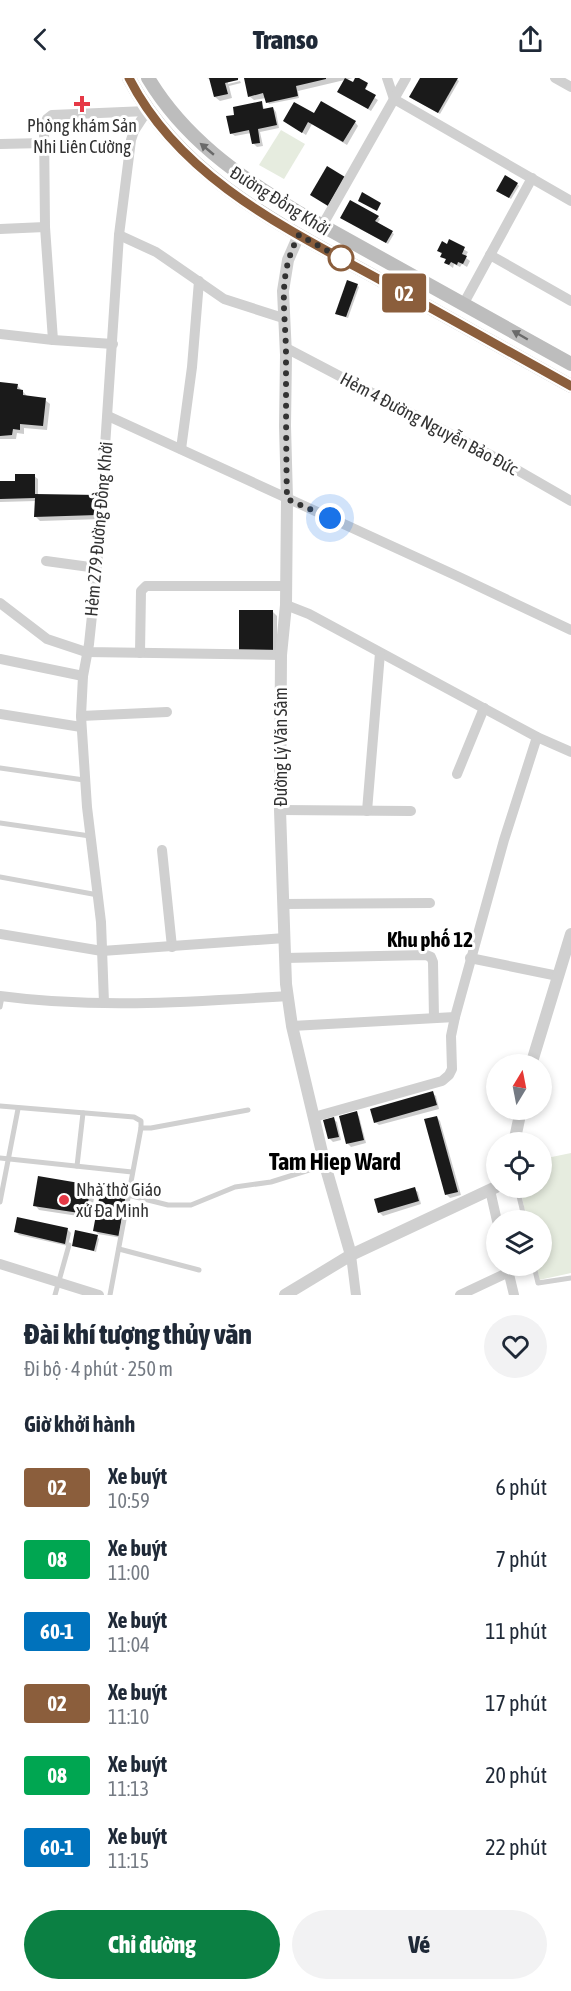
<!DOCTYPE html>
<html lang="vi">
<meta charset="utf-8">
<style>
body{margin:0;font-family:"Asap Condensed",sans-serif;background:#f2f2f3;color:#1f2937;height:100vh;display:flex;flex-direction:column;font-size:22px;white-space:nowrap}
*{box-sizing:border-box;margin:0}
p{font-size:20px;color:#747a83}
.icon{flex:none;width:33px;height:33px;fill:none;stroke:currentColor;stroke-width:2;stroke-linecap:round;stroke-linejoin:round}
.map{position:relative;height:1217px;overflow:hidden}
.details{display:flex;flex-direction:column;background:#fff;flex:1}
.details>*{flex:none}
.badge{padding:0 12px;border-radius:4px;font-size:21px;line-height:39px}
.needle{width:39px;rotate:10deg}
.controls{position:absolute;left:486px;top:976px;display:grid;gap:12px}
.controls a{display:grid;place-items:center;width:66px;height:66px;border-radius:50%;background:#fff;box-shadow:0 3px 9px #0003;font-size:30px}
.you{position:absolute;width:30px;height:30px;margin:-15px;border:4px solid #fff;border-radius:50%;background:#1a73e8;box-shadow:0 0 0 9px #1a73e833}
.map>.badge{position:absolute;translate:-50% -50%;box-shadow:0 0 0 3px #fff}
h2{padding:0 24px;font-size:22px;line-height:54px}
.round{display:grid;place-items:center;flex:none;width:63px;height:63px;border-radius:32px;background:#f2f2f3}
.overview{display:flex;align-items:center;justify-content:space-between;height:102px;padding:0 24px}
h1{font-size:28px;font-weight:800;line-height:45px}
.primary-button{display:flex;gap:12px;margin-top:auto;padding:12px 24px}
.primary-button a{flex:1;height:69px;border-radius:36px;background:#0b8043;color:#fff;font-size:24px;font-weight:800;line-height:69px;text-align:center}
.primary-button a+a{background:#f2f2f3;color:#1f2937}
ul{padding:0;list-style:none}
li{display:flex;align-items:center;gap:18px;height:72px;padding:0 24px}
li div{flex:1}
li b{display:block;font-size:22px}
li em{font-style:normal}
li .badge{min-width:66px;font-weight:700;text-align:center}
header{display:flex;justify-content:space-between;align-items:center;height:78px;padding:0 24px;background:#fff;font-size:27px;font-weight:800}
.map>svg:first-child{display:block}
.green{fill:#e6ecdf}
.shadow{fill:#0003}
.building{fill:#1a1a1a}
.lines{fill:none;stroke-linecap:round;stroke-linejoin:round}
.service{stroke:#d0d0d0;stroke-width:5}
.minor{stroke:#d0d0d0;stroke-width:10}
.tertiary{stroke:#d0d0d0;stroke-width:12}
.secondary{stroke:#bdbdbd;stroke-width:14}
.oneway{fill:#6a6a6a}
.line-casing{stroke:#fff;stroke-width:14}
.line{stroke:#8b5e3c;stroke-width:9}
.walk{stroke:#333;stroke-width:6;stroke-dasharray:0 10.8}
.poi-dot{fill:#e63946;stroke:#fff;stroke-width:2}
.stop-dot{fill:#fff;stroke:#8b5e3c;stroke-width:3}
.labels{text-anchor:middle;stroke-width:6;stroke-linejoin:round;paint-order:stroke}
.poi-label{font-size:18px;fill:#333;stroke:#fff}
.street-label{font-size:18px;fill:#333;stroke:#fff}
.quarter-label{font-size:21px;font-weight:bold;fill:#000;stroke:#fff}
.district-label{font-size:24px;font-weight:bold;fill:#000;stroke:#fff}
</style>
<header><svg class="icon" aria-label="back" viewBox="0 0 24 24"><path d="M15 5l-7 7 7 7"/></svg>Transo<svg class="icon" aria-label="share" viewBox="0 0 24 24"><path d="M12 15V3M7 8l5-5 5 5M5 13v7h14v-7"/></svg></header>
<div class="map">
<svg width="571" height="1217" viewBox="0 0 571 1217">
<rect width="100%" height="100%" fill="#fff"/>
<g class="green">
<polygon points="281,52 305,66 284,101 259,87"/>
<polygon points="571,1075 571,1195 539,1202 537,1188 542,1188 542,1143 527,1143 520,1110 542,1110 542,1081"/>
</g>
<g class="shadow">
<polygon points="207,0 240,0 228,3 228,6 240,3 241,5 229,8 232,20 220,23 215,19 211,2"/>
<polygon points="246,0 353,0 298,13 299,20 269,26 266,20 254,22 249,18"/>
<polygon points="357,0 368,7 364,13 378,22 371,33 339,14 359,9"/>
<polygon points="421,0 455,0 459,3 440,36 413,21"/>
<polygon points="261,25 265,32 273,30 276,34 279,50 260,54 263,68 257,69 253,65 251,55 235,58 231,55 236,38"/>
<polygon points="314,37 355,44 358,48 347,67 312,46 306,57 285,43"/>
<polygon points="517,106 519,108 511,121 500,115"/>
<polygon points="378,139 380,141 377,146 394,156 388,166 360,151"/>
<polygon points="450,163 468,174 465,179 470,183 467,189 462,186 460,189 454,186 453,190 446,185 447,183 439,173 448,168"/>
<polygon points="357,207 359,209 348,240 339,237 337,235"/>
<polygon points="0,305 17,307 27,318 45,322 50,326 47,352 24,350 24,356 17,355 16,361 0,361"/>
<polygon points="34,398 38,401 38,418 98,419 101,441 40,443 36,439 36,423 0,424 0,404 16,405"/>
<polygon points="273,534 277,538 277,577 245,577"/>
<polygon points="432,1015 436,1018 439,1031 379,1047 375,1044"/>
<polygon points="356,1035 359,1038 366,1065 351,1069 348,1066"/>
<polygon points="437,1039 440,1043 461,1117 450,1120 446,1116"/>
<polygon points="333,1041 337,1044 341,1062 333,1064 330,1061 325,1043"/>
<polygon points="90,1108 95,1113 91,1140 39,1132 35,1127"/>
<polygon points="126,1111 129,1114 122,1160 98,1156 95,1152"/>
<polygon points="414,1111 418,1114 421,1126 383,1138 379,1134"/>
<polygon points="18,1141 68,1152 71,1155 68,1168 19,1157 16,1154"/>
<polygon points="97,1159 99,1161 96,1174 74,1167"/>
</g>
<g class="building">
<polygon points="209,0 238,0 238,2 225,5 228,16 214,19"/>
<polygon points="244,0 326,0 326,1 296,8 298,18 266,25 263,15 248,19"/>
<polygon points="345,0 353,4 355,0 359,0 368,5 365,11 376,17 368,31 337,14"/>
<polygon points="420,0 458,0 438,35 409,19"/>
<polygon points="262,23 263,31 273,29 277,47 258,51 260,65 252,66 249,52 230,56 226,38 234,37 233,29"/>
<polygon points="321,23 356,43 343,64 308,44 302,55 283,43 294,24 314,35"/>
<polygon points="327,88 345,99 328,128 310,117"/>
<polygon points="505,97 518,105 509,120 496,113"/>
<polygon points="362,114 381,125 377,133 358,123"/>
<polygon points="350,122 379,138 375,143 393,153 386,165 340,140"/>
<polygon points="449,161 465,169 462,176 467,178 463,186 458,184 457,187 451,184 449,187 444,185 446,181 440,179 442,175 437,173 442,163 447,166"/>
<polygon points="347,202 358,206 346,239 335,236"/>
<polygon points="0,304 18,306 17,311 23,312 23,317 46,320 43,348 20,346 20,352 13,351 12,357 0,358"/>
<polygon points="15,396 35,396 35,416 99,417 97,437 34,439 35,420 0,421 0,403 15,403"/>
<rect x="239" y="532" width="34" height="41"/>
<polygon points="433,1013 437,1027 374,1045 370,1031"/>
<polygon points="357,1033 364,1062 346,1066 339,1038"/>
<polygon points="437,1038 458,1114 445,1117 424,1041"/>
<polygon points="334,1039 339,1059 328,1061 323,1042"/>
<polygon points="38,1098 91,1107 86,1136 33,1128"/>
<polygon points="102,1105 127,1109 119,1158 93,1153"/>
<polygon points="415,1109 419,1123 378,1135 374,1121"/>
<polygon points="17,1139 68,1150 65,1166 14,1154"/>
<polygon points="75,1152 98,1157 94,1173 72,1168"/>
</g>
<g class="lines">
<g class="service">
<polyline points="0,690 84,702"/>
<polyline points="0,745 90,758"/>
<polyline points="0,799 98,817"/>
<polyline points="0,929 2,919"/>
<polyline points="0,1028 134,1039 141,1043 141,1050 151,1050 248,1032"/>
<polyline points="0,1080 132,1094"/>
<polyline points="77,1088 83,1035"/>
<polyline points="517,1110 525,1143"/>
<polyline points="128,1117 168,1127 191,1127 235,1109 271,1104 325,1087"/>
<polyline points="0,1124 18,1031"/>
<polyline points="119,1171 199,1192"/>
<polyline points="534,1188 538,1205 571,1200"/>
<polyline points="55,1217 69,1167"/>
<polyline points="110,1217 141,1050"/>
</g>
<g class="minor">
<polyline points="387,0 394,21 571,123"/>
<polyline points="555,0 571,9"/>
<polyline points="0,66 44,65"/>
<polyline points="322,148 406,0"/>
<polyline points="45,149 53,262"/>
<polyline points="0,151 45,149 44,48 47,41 52,37 147,33"/>
<polyline points="119,157 156,174 224,221 283,240"/>
<polyline points="490,177 571,223"/>
<polyline points="464,225 532,100"/>
<polyline points="0,256 53,262 113,266"/>
<polyline points="286,270 498,381 571,423"/>
<polyline points="108,338 457,498 571,552"/>
<polyline points="181,371 192,289 199,203"/>
<polyline points="46,483 97,490"/>
<polyline points="0,525 47,561 86,574 281,577"/>
<polyline points="286,527 309,536 537,659 571,674"/>
<polyline points="140,575 141,513 146,508 285,508"/>
<polyline points="0,581 83,598"/>
<polyline points="0,636 81,649"/>
<polyline points="81,638 167,634"/>
<polyline points="457,696 484,630"/>
<polyline points="280,732 411,733"/>
<polyline points="367,733 380,575"/>
<polyline points="162,772 172,869"/>
<polyline points="283,826 430,825"/>
<polyline points="0,856 102,873 285,860"/>
<polyline points="285,880 426,877 431,879 433,884 434,940"/>
<polyline points="470,880 558,898"/>
<path d="M0,918C96,931 191,924 287,918"/>
<polyline points="104,925 101,844 87,729 81,638 83,598 89,566 97,490 119,157 131,62 134,53 147,33"/>
<polyline points="292,948 455,939 504,762 537,659"/>
<polyline points="314,1039 442,1003 449,997 452,991 451,958 455,939"/>
<polyline points="490,1112 497,1143"/>
<polyline points="351,1177 356,1217"/>
<polyline points="0,1186 99,1217"/>
<polyline points="507,1188 514,1217"/>
<polyline points="460,1217 509,1194"/>
</g>
<g class="tertiary">
<polyline points="299,157 288,182 283,213 286,277 285,348 287,421 286,527 281,577 280,732 286,906 292,948 325,1087 351,1177"/>
<polyline points="531,987 571,856"/>
<polyline points="514,1065 521,1032"/>
<polyline points="285,1217 351,1177 496,1109"/>
</g>
<g class="secondary">
<path d="M129,0C181,101 288,151 384,204C446,239 509,273 571,308"/>
<path d="M148,0C183,59 238,98 296,133L571,286"/>
</g>
</g>
<defs><path id="oneway-solid" d="M-6-.8H1V-3.2L6.5 0L1 3.2V.8H-6Z" transform="scale(1.5)"/></defs>
<g class="oneway">
<use href="#oneway-solid" transform="translate(207 71) rotate(-140)"/>
<use href="#oneway-solid" transform="translate(520 257) rotate(-150)"/>
</g>
<g class="lines">
<g class="line-casing">
<path id="line" d="M129,0C180,101 289,152 384,204C446,239 509,273 571,308"/>
</g>
<use href="#line" class="line"/>
<path class="walk" d="M330,440L287,421C286,373 286,326 286,278C286,233 276,199 299,157L341,180"/>
</g>
<g class="poi-dot">
<path d="M79 17h6v6h6v6h-6v6h-6v-6h-6v-6h6z"/>
<circle cx="64" cy="1122" r="6"/>
</g>
<circle class="stop-dot" cx="341" cy="180" r="12"/>
<g class="labels">
<g class="poi-label">
<text x="82" y="54">Phòng khám Sản<tspan x="82" dy="21">Nhi Liên Cường</tspan></text>
<text x="76" y="1118" text-anchor="start">Nhà thờ Giáo<tspan x="76" dy="21">xứ Đa Minh</tspan></text>
</g>
<g class="street-label">
<text transform="translate(280 123) rotate(32)" y="6">Đường Đồng Khởi</text>
<text transform="translate(429 346) rotate(28)" y="6">Hẻm 4 Đường Nguyễn Bảo Đức</text>
<text transform="translate(99 451) rotate(-85)" y="6">Hẻm 279 Đường Đồng Khởi</text>
<text transform="translate(281 669) rotate(-90)" y="6">Đường Lý Văn Sâm</text>
</g>
<g class="quarter-label">
<text x="430" y="869">Khu phố 12</text>
</g>
<g class="district-label">
<text x="335" y="1092">Tam Hiep Ward</text>
</g>
</g>
</svg>
<div class="controls">
<a><svg class="needle" viewBox="-14 -14 28 28"><path d="M0-13l5 13h-10z" fill="#e53935"/><path d="M0 13l5-13h-10z" fill="#747a83"/></svg></a>
<a><svg class="icon" aria-label="locate" viewBox="0 0 24 24"><circle cx="12" cy="12" r="6"/><path d="M12 2v4M12 18v4M2 12h4M18 12h4"/></svg></a>
<a><svg class="icon" aria-label="layers" viewBox="0 0 24 24"><path d="M12 4l9 5-9 5-9-5zM3 14l9 5 9-5"/></svg></a>
</div>
<div class="you" style="left:330px;top:440px"></div>
<b class="badge" style="left:404px;top:215px;background:#8b5e3c;color:#fff">02</b>
</div>
<section class="details">
<div class="overview"><div><h1>Đài khí tượng thủy văn</h1><p>Đi bộ · 4 phút · 250 m</p></div><a class="round"><svg class="icon" aria-label="heart" viewBox="0 0 24 24"><path d="M12 20l-8-8c-3-5 5-10 8-4 3-6 11-1 8 4z"/></svg></a></div>
<h2>Giờ khởi hành</h2>
<ul>
<li><span class="badge" style="background:#8b5e3c;color:#fff">02</span><div><b>Xe buýt</b><p>10:59</p></div><em>6 phút</em></li>
<li><span class="badge" style="background:#00a651;color:#fff">08</span><div><b>Xe buýt</b><p>11:00</p></div><em>7 phút</em></li>
<li><span class="badge" style="background:#0072bc;color:#fff">60-1</span><div><b>Xe buýt</b><p>11:04</p></div><em>11 phút</em></li>
<li><span class="badge" style="background:#8b5e3c;color:#fff">02</span><div><b>Xe buýt</b><p>11:10</p></div><em>17 phút</em></li>
<li><span class="badge" style="background:#00a651;color:#fff">08</span><div><b>Xe buýt</b><p>11:13</p></div><em>20 phút</em></li>
<li><span class="badge" style="background:#0072bc;color:#fff">60-1</span><div><b>Xe buýt</b><p>11:15</p></div><em>22 phút</em></li>
</ul>
<div class="primary-button"><a>Chỉ đường</a><a>Vé</a></div>
</section>
